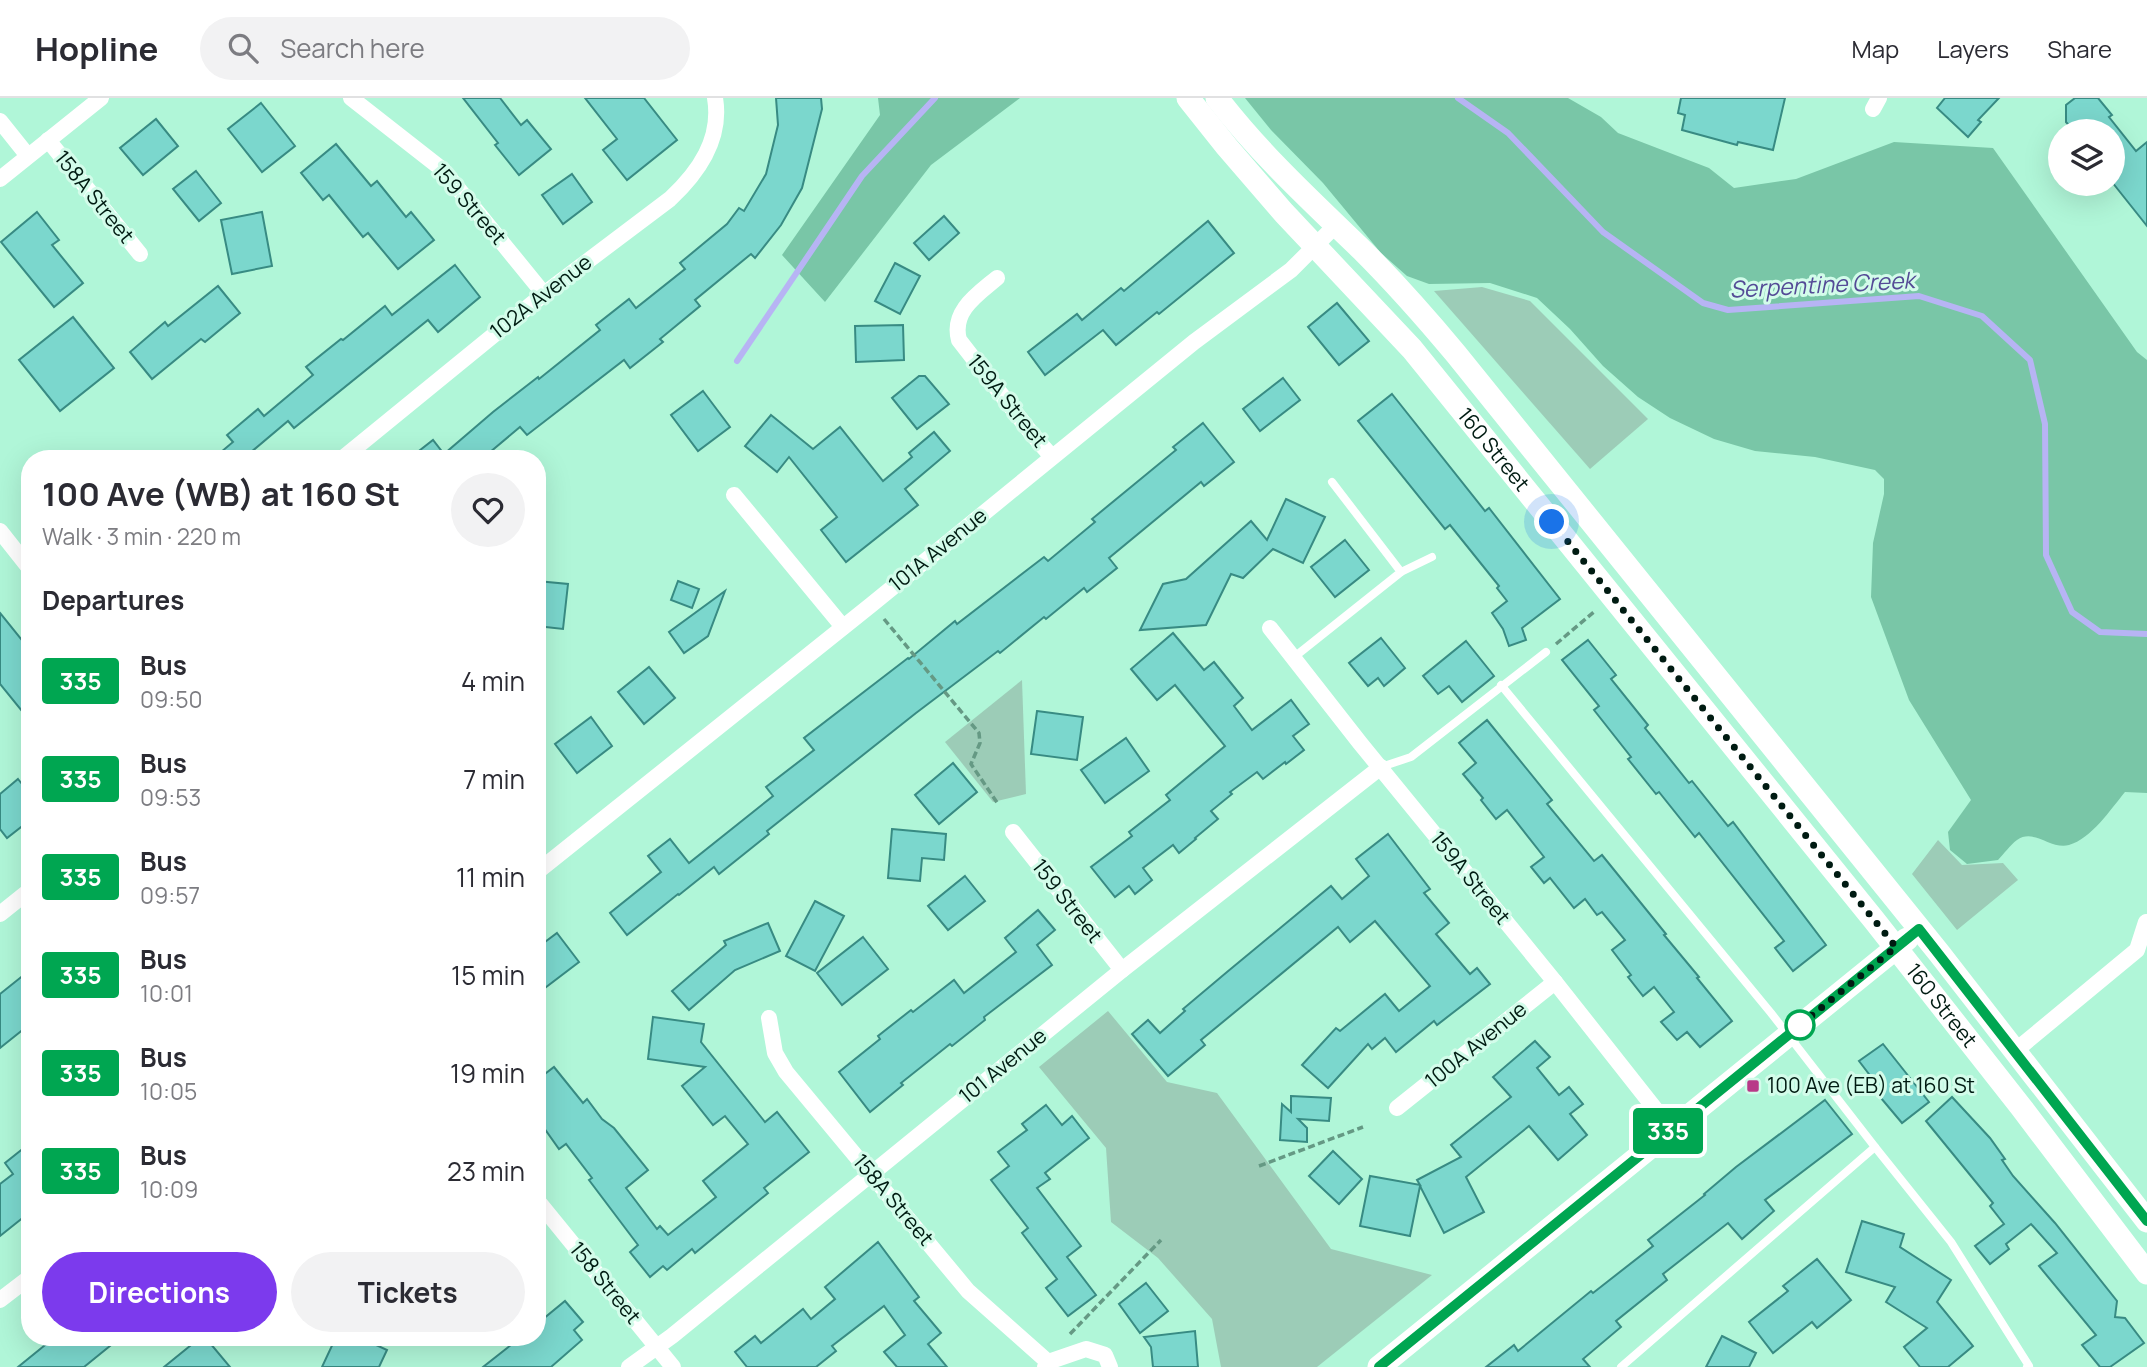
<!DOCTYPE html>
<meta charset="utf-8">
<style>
body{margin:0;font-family:Manrope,sans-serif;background:#f2f2f3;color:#2b2b33;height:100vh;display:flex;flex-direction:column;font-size:26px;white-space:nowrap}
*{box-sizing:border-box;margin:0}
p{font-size:23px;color:#7c7c81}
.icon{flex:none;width:38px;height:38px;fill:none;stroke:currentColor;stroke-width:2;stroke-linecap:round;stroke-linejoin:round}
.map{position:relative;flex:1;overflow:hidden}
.drawer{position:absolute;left:21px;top:352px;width:525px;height:896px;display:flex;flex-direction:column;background:#fff;border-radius:28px;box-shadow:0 7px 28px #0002}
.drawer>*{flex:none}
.badge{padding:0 14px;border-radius:5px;font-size:24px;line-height:46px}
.tools{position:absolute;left:2048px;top:21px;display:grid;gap:14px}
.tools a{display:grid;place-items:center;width:77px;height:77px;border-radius:50%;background:#fff;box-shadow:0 7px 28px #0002;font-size:35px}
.you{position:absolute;width:35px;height:35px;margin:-18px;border:5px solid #fff;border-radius:50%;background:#1a73e8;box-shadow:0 0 0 10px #1a73e833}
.map>.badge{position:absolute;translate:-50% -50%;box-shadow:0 0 0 4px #fff}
h2{padding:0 21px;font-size:26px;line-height:63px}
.round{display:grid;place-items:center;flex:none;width:74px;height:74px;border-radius:37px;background:#f2f2f3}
.overview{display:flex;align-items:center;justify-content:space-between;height:119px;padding:0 21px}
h1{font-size:33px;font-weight:700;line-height:52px}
.action{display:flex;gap:14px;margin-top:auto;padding:14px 21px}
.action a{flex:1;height:80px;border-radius:42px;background:#7c3aed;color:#fff;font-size:28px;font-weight:700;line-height:80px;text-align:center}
.action a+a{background:#f2f2f3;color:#2b2b33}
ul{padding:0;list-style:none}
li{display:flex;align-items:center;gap:21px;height:98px;padding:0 21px}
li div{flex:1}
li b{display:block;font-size:26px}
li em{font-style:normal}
li .badge{min-width:77px;font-weight:700;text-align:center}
header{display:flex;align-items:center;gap:42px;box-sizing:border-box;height:98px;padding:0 35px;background:#fff;border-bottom:2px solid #e1e1e2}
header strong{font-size:33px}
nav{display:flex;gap:38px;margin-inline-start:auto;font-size:24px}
.search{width:490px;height:63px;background:#f2f2f3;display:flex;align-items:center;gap:18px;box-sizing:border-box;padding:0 24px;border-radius:38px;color:#7c7c81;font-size:26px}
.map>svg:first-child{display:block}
.green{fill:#9cccb7}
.forest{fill:#79c6a7}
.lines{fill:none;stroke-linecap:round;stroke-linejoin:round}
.stream{stroke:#b7b4f4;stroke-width:6}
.building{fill:#7bd7cd;stroke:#388b83;stroke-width:2}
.path{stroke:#659984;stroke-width:3.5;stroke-dasharray:7 3.5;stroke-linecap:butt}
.lane{stroke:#fff;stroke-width:8}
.street{stroke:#fff;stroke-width:16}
.secondary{stroke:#fff;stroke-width:23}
.line-casing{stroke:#fff;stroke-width:16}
.line{stroke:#00a651;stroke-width:10}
.walk{stroke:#001b12;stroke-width:7;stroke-dasharray:0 12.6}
.stop-dot{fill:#fff;stroke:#00a651;stroke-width:3.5}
.poi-dot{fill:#b83a88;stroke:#d3fcea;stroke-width:2.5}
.labels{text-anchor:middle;stroke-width:6;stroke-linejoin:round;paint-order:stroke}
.street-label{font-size:21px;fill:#001b12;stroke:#d3fcea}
.poi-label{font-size:21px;fill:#001b12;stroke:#d3fcea;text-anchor:start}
.water-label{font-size:23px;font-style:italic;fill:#544b96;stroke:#d3fcea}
</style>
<header>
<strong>Hopline</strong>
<div class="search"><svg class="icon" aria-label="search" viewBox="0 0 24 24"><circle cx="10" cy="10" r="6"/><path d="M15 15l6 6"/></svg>Search here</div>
<nav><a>Map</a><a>Layers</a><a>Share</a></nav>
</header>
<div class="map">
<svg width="2147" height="1269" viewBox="0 0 2147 1269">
<rect width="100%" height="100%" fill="#b0f6d8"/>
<g class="green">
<polygon points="1482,189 1530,203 1648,321 1590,371 1434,193"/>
<polygon points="1022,582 1026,696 993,704 945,644"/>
<polygon points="1938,742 1962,767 2003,765 2018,782 1957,832 1912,776"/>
<polygon points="1108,913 1167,984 1217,995 1331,1151 1432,1177 1317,1269 1221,1269 1212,1221 1158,1160 1111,1124 1106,1050 1039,969"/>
</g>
<g class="forest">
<polygon points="878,0 1020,0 931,67 825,204 782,157 880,17"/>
<path d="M1245,0H1568L1601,19L1618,35L1709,70L1734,90L1796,81L1894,44L1993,50L2137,254L2147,262V695L2125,694C2111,711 2091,741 2069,747C2051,752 2034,730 2017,742C2010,747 2004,756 1998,762L1967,766L1950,752L1948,734L1971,702L1909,602L1871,499L1873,445L1884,396V381L1875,372L1815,359L1755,353L1714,341L1670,320L1638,299L1603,268L1570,231L1537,200L1490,185L1429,186L1407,178L1381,155L1323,85L1271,32Z"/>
</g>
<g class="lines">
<g class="stream">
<polyline points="1458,0 1508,35 1603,134 1703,205 1728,212 1919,198 1982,218 2030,262 2045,326 2046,457 2072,514 2100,534 2147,536"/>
<polyline points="737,263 862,78 935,0"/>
</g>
</g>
<g class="building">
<polygon points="463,0 500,0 521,27 527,22 551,51 519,77 495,47 498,45"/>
<polygon points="585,0 644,0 677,42 627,82 603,52 617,41"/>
<polygon points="776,0 821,0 822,11 802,90 781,127 755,160 751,156 695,202 700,208 660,241 663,244 630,270 624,262 527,337 520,329 483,360 410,360 433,342 444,356 493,314 538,279 539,281 600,232 596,227 629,201 636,210 685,171 680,165 727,126 739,110 744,113 766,76 778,27"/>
<polygon points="1681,0 1785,0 1773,52 1738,44 1737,47 1682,32 1685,17 1678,15"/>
<polygon points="1945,0 1999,0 1978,22 1981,24 1968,39 1937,10"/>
<polygon points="2075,0 2098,0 2112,17 2109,19 2136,53 2147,44 2147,128 2112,84 2112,33 2074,33 2066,24 2066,7"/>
<polygon points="261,5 295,48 262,74 228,31"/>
<polygon points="156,21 178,48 143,77 120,50"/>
<polygon points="336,46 371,88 377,83 406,119 411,114 434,142 398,171 368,135 363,139 329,97 323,102 301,75"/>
<polygon points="196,73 221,105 199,123 173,91"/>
<polygon points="572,76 592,104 563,126 542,97"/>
<polygon points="37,114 59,142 52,147 83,185 54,209 1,144"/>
<polygon points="262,114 272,168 232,176 221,122"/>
<polygon points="944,118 959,135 929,162 914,145"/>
<polygon points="1208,123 1234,155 1159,216 1157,214 1116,247 1103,232 1045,277 1028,254 1077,216 1082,222 1121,190 1124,193"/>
<polygon points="895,165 920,178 900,216 875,203"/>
<polygon points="455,167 480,199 438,234 428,222 294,330 288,323 244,360 214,360 233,344 227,337 258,311 264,318 313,277 306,269 341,241 343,242 385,208 392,217"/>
<polygon points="218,188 240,215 205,244 201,241 152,281 130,254 165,224 168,228"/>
<polygon points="1337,205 1369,243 1339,267 1308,229"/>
<polygon points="73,219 114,270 60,313 19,262"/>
<polygon points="903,227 904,262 856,264 855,228"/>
<polygon points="919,278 925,278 949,306 917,331 892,300"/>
<polygon points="1283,280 1300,302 1260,333 1243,311"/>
<polygon points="703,293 730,329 698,353 671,317"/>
<polygon points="1392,296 1485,413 1489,410 1560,501 1522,530 1526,542 1509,548 1503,531 1492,515 1507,503 1497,490 1499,488 1450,427 1445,431 1358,323"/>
<polygon points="771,317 813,351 840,329 883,383 912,359 909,355 934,334 950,353 905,391 918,407 846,464 821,432 837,419 789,359 777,374 745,348"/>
<polygon points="1203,325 1234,364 1204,388 1201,384 1109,460 1117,470 1087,494 1084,490 1046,521 1044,519 1000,555 998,553 916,615 767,733 769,736 719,776 714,769 679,797 678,796 627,837 610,815 661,774 648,758 670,741 689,765 773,698 766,689 814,652 804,640 908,560 909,561 955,523 957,526 1044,459 1048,463 1095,424 1092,421 1176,352 1173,349"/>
<polygon points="1286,401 1325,419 1303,465 1273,451 1243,480 1231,476 1206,527 1140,532 1163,486 1186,481 1251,423 1267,442"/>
<polygon points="1345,442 1369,472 1335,499 1311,469"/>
<polygon points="537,483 568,486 563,531 537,528"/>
<polygon points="678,483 699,491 692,510 671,502"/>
<polygon points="725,493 708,538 684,555 669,534"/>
<polygon points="0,515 30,552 30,623 0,586"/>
<polygon points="1173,535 1204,572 1214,564 1243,600 1234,608 1252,632 1291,602 1309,626 1293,638 1304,652 1286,666 1285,664 1263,681 1257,674 1230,694 1232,696 1211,713 1218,721 1195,740 1196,741 1179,755 1173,747 1143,770 1152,782 1135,796 1129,788 1115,799 1091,769 1132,738 1129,734 1170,702 1166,697 1225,648 1175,587 1157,602 1131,571"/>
<polygon points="1381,540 1405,570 1384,588 1378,580 1368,588 1349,565"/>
<polygon points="1588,542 1616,577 1611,581 1648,627 1645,630 1689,685 1692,683 1728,728 1733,724 1826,847 1793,873 1775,850 1784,843 1699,735 1695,739 1659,694 1656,696 1628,661 1631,659 1594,612 1599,608 1562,562"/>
<polygon points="1466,543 1494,578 1462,604 1449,588 1438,596 1423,578"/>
<polygon points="649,569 675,600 644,626 618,594"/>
<polygon points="1037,613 1083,619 1077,662 1031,656"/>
<polygon points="591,619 612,648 577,675 555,646"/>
<polygon points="1487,622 1552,702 1547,706 1594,763 1602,757 1666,836 1664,837 1699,879 1697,880 1732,923 1700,949 1687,934 1677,942 1661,924 1674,914 1654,889 1643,898 1628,879 1631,877 1612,852 1625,842 1602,814 1597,817 1585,801 1574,810 1550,780 1544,785 1531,769 1544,759 1507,712 1496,721 1481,702 1483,700 1463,676 1476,665 1459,645"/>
<polygon points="1126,640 1149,673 1105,705 1081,672"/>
<polygon points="953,665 977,694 939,726 915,697"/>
<polygon points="18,681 30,696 30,722 7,740 0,731 0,696"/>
<polygon points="892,731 946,736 944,762 922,760 920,783 888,780"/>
<polygon points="1388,736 1430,791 1424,795 1449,825 1436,836 1470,876 1477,870 1490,886 1437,927 1434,923 1396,954 1385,940 1372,951 1368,946 1328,990 1302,967 1336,930 1340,933 1385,896 1399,913 1430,888 1375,823 1350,844 1338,829 1201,942 1205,947 1168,978 1132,936 1148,922 1160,935 1185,913 1183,911 1227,874 1331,788 1342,801 1369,778 1356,761"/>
<polygon points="965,778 985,803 948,832 928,808"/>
<polygon points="815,803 844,818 815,873 786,858"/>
<polygon points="1038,812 1055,832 1037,847 1052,867 984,919 985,922 952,948 950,946 901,985 903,987 870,1014 839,974 880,941 878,938 911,912 913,914 954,882 964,895 1016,854 1005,840"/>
<polygon points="768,825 780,853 735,872 689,912 672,893 726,847 724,843"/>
<polygon points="557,835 579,864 537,896 537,850"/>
<polygon points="863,839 888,871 842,907 817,875"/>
<polygon points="30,872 30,926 0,950 0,896"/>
<polygon points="653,919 704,926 701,944 765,1024 777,1014 809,1054 764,1090 768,1095 695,1155 692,1151 667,1172 663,1168 650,1179 630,1154 638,1147 589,1082 592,1080 566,1046 559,1051 537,1020 537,982 554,969 583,1005 587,1001 602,1021 614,1030 648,1072 626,1090 657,1131 660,1128 668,1137 716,1099 703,1083 748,1046 725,1018 713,1027 682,988 705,969 648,961"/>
<polygon points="1535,943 1550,959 1537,970 1559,997 1569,989 1583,1006 1570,1016 1587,1037 1558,1062 1529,1028 1466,1079 1484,1114 1444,1135 1420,1088 1410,1138 1360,1128 1370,1078 1420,1087 1417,1082 1461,1059 1451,1047 1511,999 1493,979"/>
<polygon points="1883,946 1929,1004 1902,1025 1870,987 1875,984 1859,963"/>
<polygon points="1291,998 1331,1000 1329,1023 1298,1021 1307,1030 1307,1044 1280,1042 1282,1006 1291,1014"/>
<polygon points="1952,999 1990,1040 2005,1061 2002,1062 2013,1078 2055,1125 2117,1203 2115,1219 2125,1220 2144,1245 2110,1269 2100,1269 2082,1247 2096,1237 2039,1168 2057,1155 2031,1126 2006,1146 2009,1151 1990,1166 1975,1148 2004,1126 1990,1108 1993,1105 1926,1023"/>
<polygon points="1825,1002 1852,1036 1765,1102 1774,1113 1742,1141 1728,1125 1663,1176 1667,1182 1616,1223 1621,1229 1583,1261 1590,1269 1486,1269 1514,1247 1518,1253 1591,1193 1593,1195 1653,1148 1648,1142 1705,1097 1704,1096 1736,1069"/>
<polygon points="1046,1007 1062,1027 1072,1018 1089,1040 1045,1075 1050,1081 1037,1090 1081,1148 1067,1159 1096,1197 1068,1218 1046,1190 1057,1181 1022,1135 1028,1130 991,1082 1009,1068 998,1054 1027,1032 1022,1026"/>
<polygon points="30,1045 30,1114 0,1138 0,1086 13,1076 5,1065"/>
<polygon points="1333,1053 1362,1081 1339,1106 1309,1078"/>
<polygon points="1862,1123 1904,1136 1900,1149 1951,1182 1937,1204 1973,1248 1948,1269 1920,1269 1904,1249 1927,1230 1886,1204 1895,1189 1846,1174"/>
<polygon points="878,1144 919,1199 914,1203 941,1235 928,1246 947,1269 897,1269 884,1254 905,1237 884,1208 832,1248 836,1253 816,1269 747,1269 735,1254 755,1238 761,1245 803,1211 811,1221 835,1201 825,1189"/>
<polygon points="1817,1161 1851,1202 1817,1230 1812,1224 1773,1255 1749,1224 1788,1193 1783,1188"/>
<polygon points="1146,1185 1168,1213 1140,1235 1119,1206"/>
<polygon points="565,1203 583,1224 574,1232 582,1242 551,1269 483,1269 521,1239 537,1239 537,1226"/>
<polygon points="1195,1233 1198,1269 1153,1269 1151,1249 1144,1239"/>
<polygon points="1722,1238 1756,1255 1749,1269 1706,1269"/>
<polygon points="55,1239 121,1239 84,1269 18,1269"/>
<polygon points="201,1239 205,1239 230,1269 164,1269"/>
<polygon points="336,1239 359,1239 387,1252 379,1269 322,1269"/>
</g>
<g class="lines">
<g class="path">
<polyline points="884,521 979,635 980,645 971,666 998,706"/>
<polyline points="1556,546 1595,513"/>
<polyline points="1259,1068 1363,1029"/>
<polyline points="1070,1236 1161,1142"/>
</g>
<g class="lane">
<polyline points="1401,474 1432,459"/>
<polyline points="1293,560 1401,474 1332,384"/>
<polyline points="1501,587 1771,915 1875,1049 1621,1269"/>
<polyline points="1381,669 1411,659 1546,554"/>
<polyline points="1875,1049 1951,1144 2029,1268 2027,1269"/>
</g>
<g class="street">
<polyline points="351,0 443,72 544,196"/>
<polyline points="1873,11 1879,0"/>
<polyline points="0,23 28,58"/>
<polyline points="48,42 140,156"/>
<polyline points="0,81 101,0"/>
<path d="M997,180C978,196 951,213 959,242L1032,336L1052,359"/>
<path d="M343,360L544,196L670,101C699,74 722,41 715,0"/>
<polyline points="734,397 843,529"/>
<polyline points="0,433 30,471"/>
<polyline points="1270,530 1360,645 1555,884 1671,1031"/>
<polyline points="1013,734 1122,872"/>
<polyline points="537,774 871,507 1194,244 1291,172 1336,127"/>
<polyline points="0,816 30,792"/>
<polyline points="769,920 775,955 786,974 968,1193 1048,1264"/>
<polyline points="2015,953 2137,852 2146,824"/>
<polyline points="1397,1010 1555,884"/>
<polyline points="537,1102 673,1269"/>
<polyline points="0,1202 30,1179"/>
<polyline points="629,1269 672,1238 1122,872 1381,669"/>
<polyline points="1045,1269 1048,1264 1086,1251 1105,1257 1110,1269"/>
</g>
<g class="secondary">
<path id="s1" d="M1188,0L1227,49L1284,115L1412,251L1874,822L2021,1009L2147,1175"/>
<path d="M1217,0C1260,56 1311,103 1362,152C1395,185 1426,220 1456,256L1939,855L2147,1123"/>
<polyline points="1379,1269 1907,841"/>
</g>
</g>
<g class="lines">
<g class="line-casing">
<polyline id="line" points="1379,1269 1919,831 2147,1123"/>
</g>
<use href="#line" class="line"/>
<polyline class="walk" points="1552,424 1896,849 1800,927"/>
</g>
<circle class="stop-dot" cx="1800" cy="927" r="14"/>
<rect class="poi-dot" x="1746" y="981" width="14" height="14" rx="3.5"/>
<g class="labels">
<g class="street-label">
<text transform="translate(94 99) rotate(51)" y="7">158A Street</text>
<text transform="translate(469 106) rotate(49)" y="7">159 Street</text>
<text transform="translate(541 199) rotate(-38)" y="7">102A Avenue</text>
<text transform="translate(1007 303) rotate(51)" y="7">159A Street</text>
<text dy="7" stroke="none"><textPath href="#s1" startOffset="466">160 Street</textPath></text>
<text transform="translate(938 452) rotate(-39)" y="7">101A Avenue</text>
<text transform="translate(1470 780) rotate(51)" y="7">159A Street</text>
<text transform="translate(1067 803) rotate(52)" y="7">159 Street</text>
<text dy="7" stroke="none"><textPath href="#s1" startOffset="1180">160 Street</textPath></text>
<text transform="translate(1476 947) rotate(-39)" y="7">100A Avenue</text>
<text transform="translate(1003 968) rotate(-39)" y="7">101 Avenue</text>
<text transform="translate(893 1102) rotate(50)" y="7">158A Street</text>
<text transform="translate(605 1185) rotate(51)" y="7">158 Street</text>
</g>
<g class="poi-label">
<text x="1767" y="995">100 Ave (EB) at 160 St</text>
</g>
<g class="water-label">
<text transform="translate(1822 187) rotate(-3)" y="8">Serpentine Creek</text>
</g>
</g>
</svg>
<div class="tools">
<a><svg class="icon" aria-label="layers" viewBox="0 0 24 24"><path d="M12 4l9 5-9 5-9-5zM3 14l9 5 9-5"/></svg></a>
</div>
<div class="you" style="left:1552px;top:424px"></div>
<b class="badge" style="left:1668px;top:1033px;background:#00a651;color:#fff">335</b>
<section class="drawer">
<div class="overview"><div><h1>100 Ave (WB) at 160 St</h1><p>Walk · 3 min · 220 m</p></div><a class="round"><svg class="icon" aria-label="heart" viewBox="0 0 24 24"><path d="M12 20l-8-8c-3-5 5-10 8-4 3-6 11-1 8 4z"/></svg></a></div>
<h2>Departures</h2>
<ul>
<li><span class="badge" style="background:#00a651;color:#fff">335</span><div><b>Bus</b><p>09:50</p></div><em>4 min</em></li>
<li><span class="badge" style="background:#00a651;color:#fff">335</span><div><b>Bus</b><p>09:53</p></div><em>7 min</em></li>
<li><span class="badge" style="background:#00a651;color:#fff">335</span><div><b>Bus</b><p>09:57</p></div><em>11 min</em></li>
<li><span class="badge" style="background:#00a651;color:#fff">335</span><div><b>Bus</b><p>10:01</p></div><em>15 min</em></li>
<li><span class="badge" style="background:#00a651;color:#fff">335</span><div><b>Bus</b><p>10:05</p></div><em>19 min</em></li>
<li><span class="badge" style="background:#00a651;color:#fff">335</span><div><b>Bus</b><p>10:09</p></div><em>23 min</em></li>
</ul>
<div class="action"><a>Directions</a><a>Tickets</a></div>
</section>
</div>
